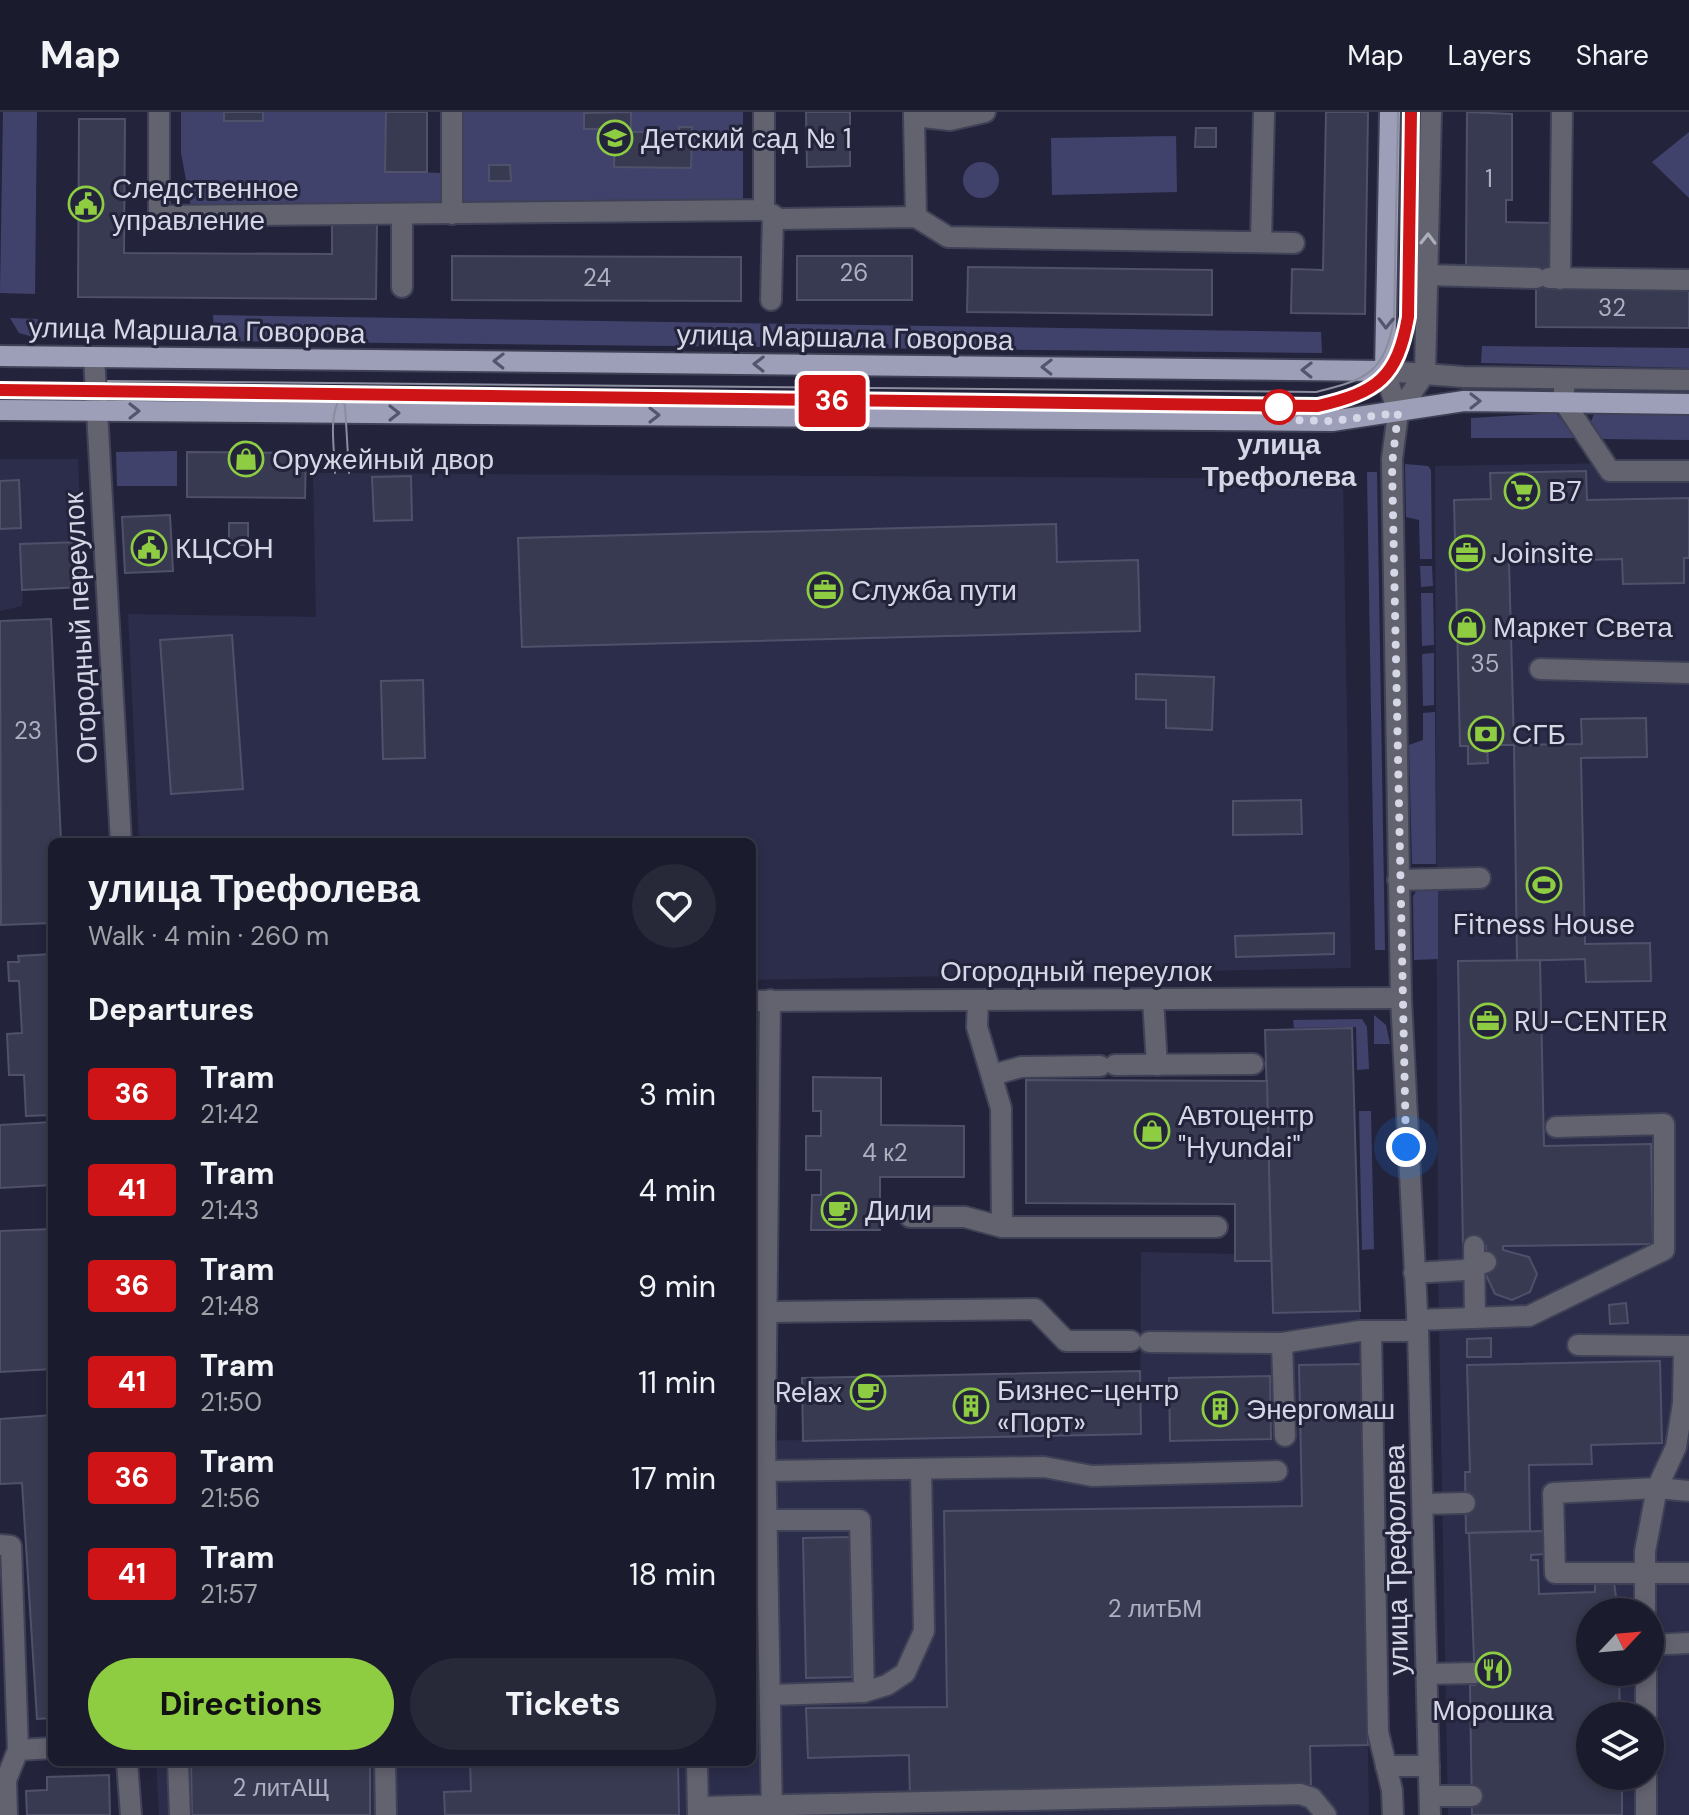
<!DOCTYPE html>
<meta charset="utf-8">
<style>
body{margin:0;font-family:"DM Sans",sans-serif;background:#272838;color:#f1f3f6;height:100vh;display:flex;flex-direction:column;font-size:30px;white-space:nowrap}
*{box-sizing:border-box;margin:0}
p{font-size:26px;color:#9fa1a9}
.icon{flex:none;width:44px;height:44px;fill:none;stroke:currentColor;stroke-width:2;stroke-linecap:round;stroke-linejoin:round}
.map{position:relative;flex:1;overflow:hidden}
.drawer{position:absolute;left:48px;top:726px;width:708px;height:928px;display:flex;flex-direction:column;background:#1a1b2c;border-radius:12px;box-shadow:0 4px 12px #0003,0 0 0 2px #383948}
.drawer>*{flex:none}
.badge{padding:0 16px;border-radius:6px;font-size:28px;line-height:52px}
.needle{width:52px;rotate:64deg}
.controls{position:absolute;left:1576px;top:1486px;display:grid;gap:16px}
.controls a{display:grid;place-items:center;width:88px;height:88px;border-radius:50%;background:#1a1b2c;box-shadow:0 4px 12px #0003,0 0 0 2px #383948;font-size:40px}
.you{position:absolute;width:40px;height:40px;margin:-20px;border:6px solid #fff;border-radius:50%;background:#1a73e8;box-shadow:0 0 0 12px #1a73e833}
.map>.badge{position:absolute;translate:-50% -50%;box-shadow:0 0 0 4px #fff}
h2{padding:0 40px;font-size:30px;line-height:72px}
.round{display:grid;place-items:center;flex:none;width:84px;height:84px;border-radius:42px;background:#272838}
.summary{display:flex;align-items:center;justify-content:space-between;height:136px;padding:0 40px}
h1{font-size:38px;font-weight:800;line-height:60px}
.primary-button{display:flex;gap:16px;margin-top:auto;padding:16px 40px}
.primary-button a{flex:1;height:92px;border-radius:48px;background:#8ecd42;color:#111;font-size:32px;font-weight:800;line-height:92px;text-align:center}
.primary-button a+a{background:#272838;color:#f1f3f6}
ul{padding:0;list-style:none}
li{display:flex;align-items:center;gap:24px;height:96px;padding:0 40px}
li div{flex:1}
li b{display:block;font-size:30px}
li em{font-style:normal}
li .badge{min-width:88px;font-weight:700;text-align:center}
header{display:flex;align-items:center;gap:48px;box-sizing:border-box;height:112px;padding:0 40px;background:#1a1b2c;border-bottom:2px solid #383948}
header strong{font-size:38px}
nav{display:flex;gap:44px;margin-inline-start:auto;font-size:28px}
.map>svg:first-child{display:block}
.built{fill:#2c2d4a;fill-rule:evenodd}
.green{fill:#40426c}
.building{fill:#383a52;stroke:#4f516a;stroke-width:2}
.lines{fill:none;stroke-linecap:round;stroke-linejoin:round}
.minor-casing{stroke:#3f4156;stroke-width:24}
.major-casing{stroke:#3f4156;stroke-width:24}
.minor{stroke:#62636f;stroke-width:20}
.major{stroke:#9d9fb8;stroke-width:20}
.tram{stroke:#8b8d9f;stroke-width:2}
.oneway{stroke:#adaebc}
.oneway2{stroke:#54556d}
.line-casing{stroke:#fff;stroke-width:18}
.line{stroke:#ce1417;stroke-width:12}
.walk{stroke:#d5d7e6;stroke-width:8;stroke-dasharray:0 14.4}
.stop-dot{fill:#fff;stroke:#ce1417;stroke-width:4}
.labels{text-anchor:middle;stroke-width:6;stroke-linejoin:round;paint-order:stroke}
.number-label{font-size:24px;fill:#aeb0c1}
.poi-label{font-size:28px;fill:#d5d7e6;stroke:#23243b;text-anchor:start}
.street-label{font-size:28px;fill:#d5d7e6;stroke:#23243b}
.stop-label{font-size:28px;font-weight:bold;fill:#d5d7e6;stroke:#23243b}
</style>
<header>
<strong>Map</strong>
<nav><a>Map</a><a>Layers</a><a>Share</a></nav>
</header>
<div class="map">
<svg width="1689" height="1703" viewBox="0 0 1689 1703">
<rect width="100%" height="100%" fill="#23243b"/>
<g class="built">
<polygon points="0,347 78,347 83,475 23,478 22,494 0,499"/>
<path d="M1689,350V1703H1448L1438,1160L1435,354ZM1590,1500H1650V1560H1590ZM1590,1604H1650V1664H1590Z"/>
<polygon points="313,361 1343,367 1351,856 752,868 752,730 139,730 128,502 316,505"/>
<polygon points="1141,1140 1235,1142 1235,1150 1271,1150 1272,1202 1360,1199 1369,1703 159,1703 156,1650 752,1650 752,1329 1140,1322"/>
</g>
<g class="green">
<polygon points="3,0 37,0 35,182 0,181"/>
<polygon points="181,0 386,0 386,59 442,61 443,94 191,95 181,41"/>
<polygon points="459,0 743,0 743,93 460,97"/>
<polygon points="1689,20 1689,86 1652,50"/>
<polygon points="1176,24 1177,80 1052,83 1051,26"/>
<circle cx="981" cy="68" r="18"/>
<polygon points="213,203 1321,220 1322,241 215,229"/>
<polygon points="10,206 38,207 40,227 19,221"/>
<polygon points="1482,234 1689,236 1689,256 1481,251"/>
<polygon points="1556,301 1578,326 1471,326 1471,306"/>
<polygon points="1594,302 1689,303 1689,328 1601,327 1590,312"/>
<polygon points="177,339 177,374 117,374 116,340"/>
<polygon points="1405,352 1428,354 1431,358 1432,447 1420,447 1419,408 1406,405"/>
<polygon points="1367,360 1377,360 1385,838 1375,838"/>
<polygon points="1420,454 1432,454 1433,474 1421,475"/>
<polygon points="1421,481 1433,481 1434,533 1422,534"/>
<polygon points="1434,541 1434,593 1423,594 1422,542"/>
<polygon points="1435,600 1436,752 1412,752 1409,633 1423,628 1423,601"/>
<polygon points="1438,777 1438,847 1414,848 1413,784 1417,778"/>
<polygon points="1374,903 1386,913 1390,932 1374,932"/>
<polygon points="1362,907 1367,915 1369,957 1357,958 1356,915 1294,916 1293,908"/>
<polygon points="1359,999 1371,999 1374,1137 1362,1138"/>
</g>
<g class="building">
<rect x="224" y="0" width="39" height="9"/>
<polygon points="386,0 427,0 427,60 385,60"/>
<polygon points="631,0 631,20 679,20 679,15 692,15 691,56 614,55 615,17 584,17 584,1"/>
<polygon points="806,0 850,0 850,54 807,55"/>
<polygon points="1326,0 1368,0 1365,202 1291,201 1292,157 1323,158"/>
<polygon points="1467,0 1512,2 1512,88 1506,88 1506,110 1553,111 1552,158 1466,157"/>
<polygon points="79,7 125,7 124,141 332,142 332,111 377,112 376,187 78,185"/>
<polygon points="1196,16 1216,16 1216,35 1195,35"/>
<polygon points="489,53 510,53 511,69 489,69"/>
<polygon points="452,144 741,145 741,189 452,188"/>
<rect x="797" y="144" width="115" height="44"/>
<polygon points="968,155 1212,158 1212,203 967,200"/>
<polygon points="1536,158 1689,177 1689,216 1536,215"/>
<polygon points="187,340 306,341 305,386 187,385"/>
<polygon points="1586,359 1587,388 1689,386 1689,446 1684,446 1684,471 1623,472 1622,447 1509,450 1514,633 1487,633 1488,651 1468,652 1468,634 1460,634 1454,388 1491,387 1490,361"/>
<polygon points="411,364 412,408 374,409 372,365"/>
<polygon points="19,368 21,416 0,417 0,369"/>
<polygon points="170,403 173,459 125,461 122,405"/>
<rect x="229" y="411" width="19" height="22"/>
<polygon points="1056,412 1057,450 1138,448 1140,519 522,535 518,426"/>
<polygon points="81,430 83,475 22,478 20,432"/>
<polygon points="51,507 61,730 52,730 52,811 1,813 0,509"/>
<polygon points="232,523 243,677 171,682 160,528"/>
<polygon points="1136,562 1214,565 1212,618 1166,616 1166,588 1136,587"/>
<polygon points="423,568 425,646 383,647 381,569"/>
<polygon points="1646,606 1647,645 1581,646 1585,832 1650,831 1651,869 1586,870 1585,847 1517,849 1514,633 1582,632 1581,607"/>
<polygon points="1301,688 1302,722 1233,723 1233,689"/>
<polygon points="1334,821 1334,842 1236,845 1235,824"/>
<polygon points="52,842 52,1003 26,1004 24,963 9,963 7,922 22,921 19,869 9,869 8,850 19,850 18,844"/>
<polygon points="1540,848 1544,1034 1651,1032 1653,1132 1503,1134 1503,1138 1529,1145 1537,1162 1530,1180 1512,1188 1495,1182 1486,1163 1486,1134 1463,1135 1458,849"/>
<polygon points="1352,916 1360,1199 1273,1201 1265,918"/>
<polygon points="813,965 881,966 881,1013 964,1014 964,1065 880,1065 880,1118 811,1118 812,1083 821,1083 821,1058 806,1058 806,1024 821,1024 821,999 813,999"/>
<polygon points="1026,968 1267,969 1271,1149 1235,1149 1235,1092 1026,1091"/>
<polygon points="52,1010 52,1073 0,1076 0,1013"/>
<polygon points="52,1117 52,1257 0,1260 0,1119"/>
<polygon points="1626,1191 1628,1211 1610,1212 1609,1193"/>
<polygon points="1491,1226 1491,1245 1467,1245 1467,1227"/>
<polygon points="1660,1249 1662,1331 1591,1333 1592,1352 1529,1353 1530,1419 1466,1421 1465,1360 1470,1360 1467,1253"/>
<polygon points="1361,1252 1368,1633 1310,1634 1311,1673 910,1685 909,1643 808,1646 806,1596 947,1595 944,1399 1302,1394 1299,1253"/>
<polygon points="1140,1259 1141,1322 803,1329 802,1266"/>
<polygon points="1270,1264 1271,1327 1170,1329 1169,1266"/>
<polygon points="52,1303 52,1606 37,1607 22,1371 0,1372 0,1307"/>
<polygon points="1545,1419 1545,1442 1531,1443 1531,1448 1538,1448 1539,1482 1595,1480 1595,1471 1614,1470 1618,1500 1590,1500 1590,1560 1619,1560 1620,1604 1590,1604 1590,1664 1622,1664 1622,1703 1472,1703 1470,1573 1475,1573 1469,1421"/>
<polygon points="850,1425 852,1565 806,1566 803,1426"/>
<polygon points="191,1650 370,1650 370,1703 192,1703"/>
<polygon points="470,1650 678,1650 679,1703 445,1703 444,1680 471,1679"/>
<polygon points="109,1663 110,1703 27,1703 26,1679 47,1678 47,1665"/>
</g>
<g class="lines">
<g class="minor-casing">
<g id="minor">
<polyline points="159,0 159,104 764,98 764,0"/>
<polyline points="452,0 452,102"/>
<polyline points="914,0 914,4 950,8 985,0"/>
<polyline points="914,4 916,105"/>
<polyline points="764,98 779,107 916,105 948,125 1294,131"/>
<polyline points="402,102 402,175"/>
<polyline points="1261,130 1264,0"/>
<polyline points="1428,163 1536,166"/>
<polyline points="1549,166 1689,168"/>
<polyline points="1560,167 1562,0"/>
<polyline points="771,188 773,103"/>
<polyline points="94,245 121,730"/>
<polyline points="1564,276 1564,290 1610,359 1689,359"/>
<polyline points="1398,301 1385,259 1464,265 1689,268"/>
<polyline points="1540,557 1689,561"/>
<polyline points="1398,768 1480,766"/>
<polyline points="1153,887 1157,953"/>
<polyline points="770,888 765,1329 772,1703"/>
<polyline points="978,888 977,915 1001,996 1002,1115"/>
<polyline points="752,889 1401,886"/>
<polyline points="1115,953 1253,952"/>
<polyline points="992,963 1021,955 1100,954"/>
<polyline points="910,1105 965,1105 1002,1115 1217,1115"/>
<polyline points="1474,1134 1475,1206"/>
<polyline points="1414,1161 1464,1158 1486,1150"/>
<polyline points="767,1200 1035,1197 1066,1229 1131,1229"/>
<polyline points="1417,1208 1529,1204 1664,1138 1664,1012 1556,1015"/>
<polyline points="1371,1219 1378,1620 1392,1678 1393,1703"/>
<polyline points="1149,1230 1282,1231 1360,1219 1418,1219"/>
<polyline points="1282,1231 1285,1324"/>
<polyline points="1578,1233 1689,1234"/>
<polyline points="765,1359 1044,1355 1092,1364 1277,1359"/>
<polyline points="1689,1379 1657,1376 1553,1381 1555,1461 1689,1461"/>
<polyline points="1424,1392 1465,1391"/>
<polyline points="767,1408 860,1408 864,1580"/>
<polyline points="0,1433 11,1434 18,1638 6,1668 7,1703"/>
<polyline points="1645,1500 1645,1439 1657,1376 1676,1335 1683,1291 1684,1234"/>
<polyline points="1650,1533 1689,1531"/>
<polyline points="1646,1560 1646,1604"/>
<polyline points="1427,1562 1475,1561"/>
<polyline points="770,1583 864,1580 887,1573 905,1561 924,1519 921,1357"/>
<polyline points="18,1638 52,1636"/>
<polyline points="127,1650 131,1703"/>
<polyline points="178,1650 180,1703"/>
<polyline points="385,1650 386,1703"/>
<polyline points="697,1650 698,1703"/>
<polyline points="1386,1654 1429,1654"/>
<polyline points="1646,1664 1646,1703"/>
<polyline points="1430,1684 1472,1684"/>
<polyline points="698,1695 1300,1682 1312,1686 1326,1703"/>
<polyline points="1430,1703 1418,1219 1401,886 1392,347 1398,301 1425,261 1431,0"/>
</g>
</g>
<g class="major-casing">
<g id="major">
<polyline points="0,244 1385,259 1390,0"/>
<polyline points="0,298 1332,309 1464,289 1689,292"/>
</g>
</g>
<use href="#minor" class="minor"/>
<use href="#major" class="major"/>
<g class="tram">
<path d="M108,269L1316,280C1368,267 1384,261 1394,207L1398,0"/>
<path d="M0,278L1318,294C1380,280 1397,268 1408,205L1411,0"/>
<polyline points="331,278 345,293 349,361"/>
<path d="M335,361C335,337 327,303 342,283"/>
</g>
</g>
<defs><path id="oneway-chevron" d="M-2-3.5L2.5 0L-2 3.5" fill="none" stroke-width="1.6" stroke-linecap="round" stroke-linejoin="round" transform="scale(2)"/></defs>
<use class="oneway" href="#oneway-chevron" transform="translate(1428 127) rotate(-89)"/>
<g class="oneway2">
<use href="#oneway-chevron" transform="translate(1386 211) rotate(91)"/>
<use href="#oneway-chevron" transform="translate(499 249) rotate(-179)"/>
<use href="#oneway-chevron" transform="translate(759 252) rotate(-179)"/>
<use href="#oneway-chevron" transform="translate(1047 255) rotate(-179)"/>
<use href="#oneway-chevron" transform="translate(1307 258) rotate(-179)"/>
<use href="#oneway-chevron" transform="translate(1475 289)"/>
<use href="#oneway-chevron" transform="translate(134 299)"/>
<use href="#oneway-chevron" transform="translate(394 301)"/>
<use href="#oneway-chevron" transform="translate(654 303)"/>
</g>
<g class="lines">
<g class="line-casing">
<path id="line" d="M0,278L1318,294C1378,280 1397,266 1408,205L1411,0"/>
</g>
<use href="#line" class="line"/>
<polyline class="walk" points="1279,295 1285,308 1332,309 1398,301 1392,353 1406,1035"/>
</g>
<defs>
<g id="school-ring" transform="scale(1.8)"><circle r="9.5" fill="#23243b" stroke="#8ecd42" stroke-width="1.5"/><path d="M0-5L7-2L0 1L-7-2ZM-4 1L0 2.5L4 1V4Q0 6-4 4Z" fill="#8ecd42"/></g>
<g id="civic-ring" transform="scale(1.8)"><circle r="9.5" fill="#23243b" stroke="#8ecd42" stroke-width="1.5"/><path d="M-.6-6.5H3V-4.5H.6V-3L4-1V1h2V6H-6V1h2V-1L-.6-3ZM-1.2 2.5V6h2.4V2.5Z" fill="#8ecd42"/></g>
<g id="shop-ring" transform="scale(1.8)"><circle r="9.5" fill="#23243b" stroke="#8ecd42" stroke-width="1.5"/><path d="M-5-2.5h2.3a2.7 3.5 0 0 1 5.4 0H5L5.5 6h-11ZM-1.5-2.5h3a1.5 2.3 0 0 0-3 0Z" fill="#8ecd42"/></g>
<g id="supermarket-ring" transform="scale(1.8)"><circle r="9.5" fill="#23243b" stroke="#8ecd42" stroke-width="1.5"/><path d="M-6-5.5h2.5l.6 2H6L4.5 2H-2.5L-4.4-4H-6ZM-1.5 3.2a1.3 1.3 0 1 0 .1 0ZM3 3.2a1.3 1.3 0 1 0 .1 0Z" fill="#8ecd42"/></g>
<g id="office-ring" transform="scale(1.8)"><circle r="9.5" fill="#23243b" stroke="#8ecd42" stroke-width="1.5"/><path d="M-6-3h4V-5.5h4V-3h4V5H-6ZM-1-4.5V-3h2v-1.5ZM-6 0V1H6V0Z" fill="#8ecd42"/></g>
<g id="bank-ring" transform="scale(1.8)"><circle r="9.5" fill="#23243b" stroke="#8ecd42" stroke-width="1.5"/><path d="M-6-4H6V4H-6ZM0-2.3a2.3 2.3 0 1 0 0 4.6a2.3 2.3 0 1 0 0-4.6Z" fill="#8ecd42"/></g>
<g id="stadium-ring" transform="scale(1.8)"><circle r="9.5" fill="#23243b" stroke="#8ecd42" stroke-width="1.5"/><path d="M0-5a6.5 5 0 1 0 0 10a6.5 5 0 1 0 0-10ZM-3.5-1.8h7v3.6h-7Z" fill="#8ecd42"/></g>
<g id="cafe-ring" transform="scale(1.8)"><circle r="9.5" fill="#23243b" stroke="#8ecd42" stroke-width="1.5"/><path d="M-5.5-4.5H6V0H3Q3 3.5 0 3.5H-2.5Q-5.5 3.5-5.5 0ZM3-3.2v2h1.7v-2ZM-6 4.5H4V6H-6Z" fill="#8ecd42"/></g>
<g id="building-ring" transform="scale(1.8)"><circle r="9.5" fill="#23243b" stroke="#8ecd42" stroke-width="1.5"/><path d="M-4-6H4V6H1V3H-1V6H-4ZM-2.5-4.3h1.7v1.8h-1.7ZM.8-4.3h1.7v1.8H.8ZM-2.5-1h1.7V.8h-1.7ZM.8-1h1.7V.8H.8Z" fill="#8ecd42"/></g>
<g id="restaurant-ring" transform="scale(1.8)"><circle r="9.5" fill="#23243b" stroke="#8ecd42" stroke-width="1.5"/><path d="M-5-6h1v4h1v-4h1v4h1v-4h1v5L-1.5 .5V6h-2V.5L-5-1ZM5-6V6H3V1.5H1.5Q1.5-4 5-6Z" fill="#8ecd42"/></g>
</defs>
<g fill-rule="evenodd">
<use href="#school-ring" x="615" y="26"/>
<use href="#civic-ring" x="86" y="92"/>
<use href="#shop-ring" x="246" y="347"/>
<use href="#supermarket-ring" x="1522" y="379"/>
<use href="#civic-ring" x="149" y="436"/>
<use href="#office-ring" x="1467" y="441"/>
<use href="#office-ring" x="825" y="478"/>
<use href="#shop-ring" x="1467" y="515"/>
<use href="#bank-ring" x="1486" y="622"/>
<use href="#stadium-ring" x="1544" y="773"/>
<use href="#office-ring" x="1488" y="909"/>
<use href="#shop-ring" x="1152" y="1019"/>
<use href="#cafe-ring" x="839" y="1098"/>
<use href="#cafe-ring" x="868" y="1280"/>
<use href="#building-ring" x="971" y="1294"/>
<use href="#building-ring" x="1220" y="1297"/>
<use href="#restaurant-ring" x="1493" y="1558"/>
</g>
<circle class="stop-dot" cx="1279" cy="295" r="16"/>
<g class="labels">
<g class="number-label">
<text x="1489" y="75">1</text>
<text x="854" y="169">26</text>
<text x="597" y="174">24</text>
<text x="1612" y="204">32</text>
<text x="1485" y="560">35</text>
<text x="28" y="627">23</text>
<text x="885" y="1049">4 к2</text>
<text x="1155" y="1505">2 литБМ</text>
<text x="281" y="1684">2 литАЩ</text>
</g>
<g class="poi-label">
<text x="641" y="36">Детский сад № 1</text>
<text x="112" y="86">Следственное<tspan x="112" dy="32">управление</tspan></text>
<text x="272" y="357">Оружейный двор</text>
<text x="1548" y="389">В7</text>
<text x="175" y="446">КЦСОН</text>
<text x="1493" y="451">Joinsite</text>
<text x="851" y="488">Служба пути</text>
<text x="1493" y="525">Маркет Света</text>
<text x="1512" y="632">СГБ</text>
<text x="1544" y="822" text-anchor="middle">Fitness House</text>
<text x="1514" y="919">RU-CENTER</text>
<text x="1178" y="1013">Автоцентр<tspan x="1178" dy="32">"Hyundai"</tspan></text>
<text x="865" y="1108">Дили</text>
<text x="997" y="1288">Бизнес-центр<tspan x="997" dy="32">«Порт»</tspan></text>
<text x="842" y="1290" text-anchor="end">Relax</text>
<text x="1246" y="1307">Энергомаш</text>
<text x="1493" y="1608" text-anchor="middle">Морошка</text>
</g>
<g class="street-label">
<text transform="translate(197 218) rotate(1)" y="10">улица Маршала Говорова</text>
<text transform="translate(845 225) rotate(1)" y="10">улица Маршала Говорова</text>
<text transform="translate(80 516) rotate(-93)" y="10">Огородный переулок</text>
<text x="1076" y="869">Огородный переулок</text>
<text transform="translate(1396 1448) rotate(-91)" y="10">улица Трефолева</text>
</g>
<g class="stop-label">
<text x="1279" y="342">улица<tspan x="1279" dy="32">Трефолева</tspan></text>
</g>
</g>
</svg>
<div class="controls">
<a><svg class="needle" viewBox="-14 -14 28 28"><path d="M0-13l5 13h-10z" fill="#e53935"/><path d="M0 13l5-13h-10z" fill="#9fa1a9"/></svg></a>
<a><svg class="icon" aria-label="layers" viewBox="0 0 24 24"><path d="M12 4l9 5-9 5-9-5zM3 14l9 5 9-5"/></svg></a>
</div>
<div class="you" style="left:1406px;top:1035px"></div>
<b class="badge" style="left:832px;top:289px;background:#ce1417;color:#fff">36</b>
<section class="drawer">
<div class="summary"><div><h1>улица Трефолева</h1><p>Walk · 4 min · 260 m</p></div><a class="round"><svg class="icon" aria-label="heart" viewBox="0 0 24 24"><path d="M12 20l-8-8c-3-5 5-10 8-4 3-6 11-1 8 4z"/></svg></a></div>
<h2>Departures</h2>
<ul>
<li><span class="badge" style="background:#ce1417;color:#fff">36</span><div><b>Tram</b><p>21:42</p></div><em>3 min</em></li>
<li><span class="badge" style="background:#ce1417;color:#fff">41</span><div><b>Tram</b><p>21:43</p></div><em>4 min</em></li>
<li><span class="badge" style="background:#ce1417;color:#fff">36</span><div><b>Tram</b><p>21:48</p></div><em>9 min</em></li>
<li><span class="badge" style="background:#ce1417;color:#fff">41</span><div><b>Tram</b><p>21:50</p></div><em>11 min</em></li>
<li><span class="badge" style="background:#ce1417;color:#fff">36</span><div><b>Tram</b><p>21:56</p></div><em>17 min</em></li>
<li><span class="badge" style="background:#ce1417;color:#fff">41</span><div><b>Tram</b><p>21:57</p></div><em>18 min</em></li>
</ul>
<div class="primary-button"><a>Directions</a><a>Tickets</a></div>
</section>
</div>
